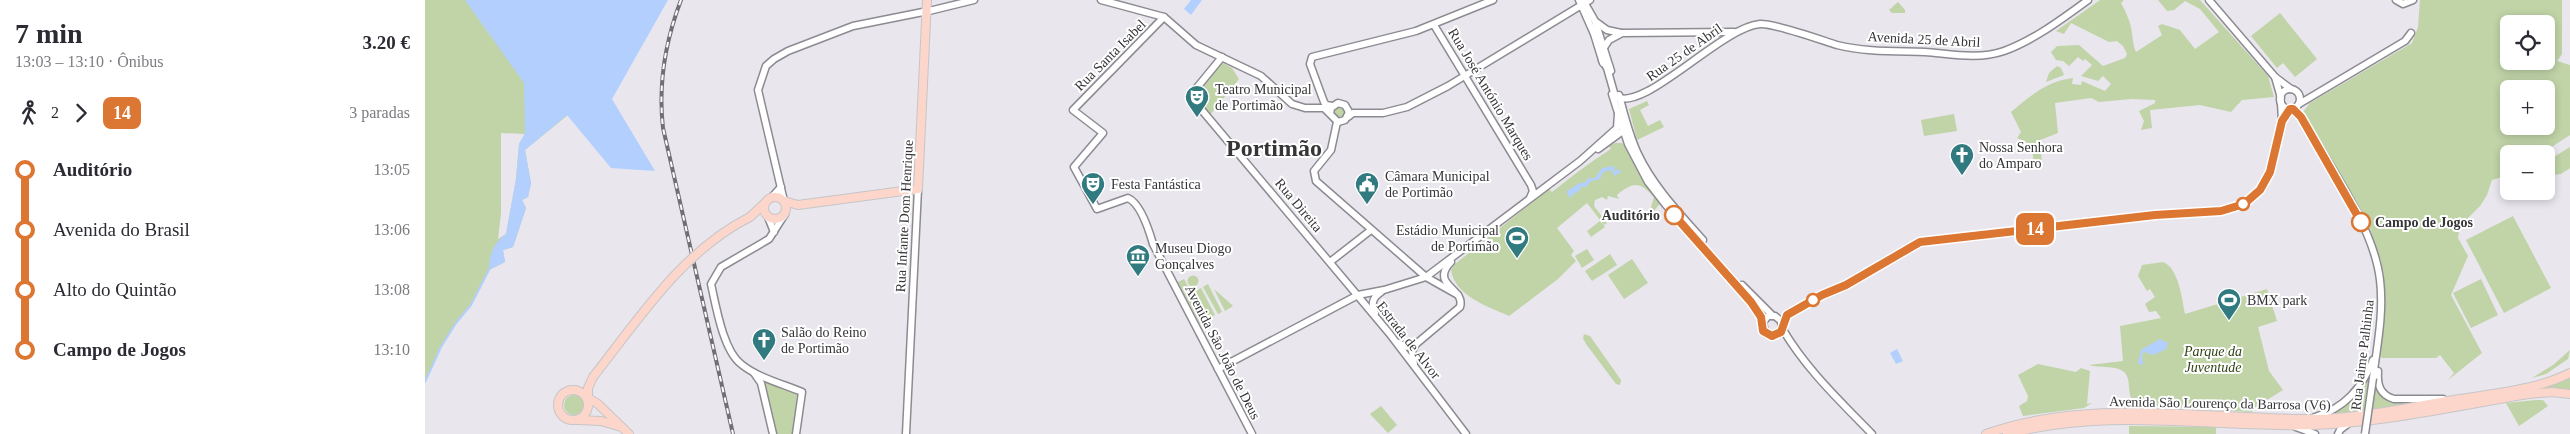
<!DOCTYPE html>
<html lang="pt">
<meta charset="utf-8">
<style>
body{margin:0;font-family:Georgia,serif;background:#f7f7f7;color:#2b2b33;height:100vh;display:flex;flex-direction:column;font-size:19px;white-space:nowrap}
*{box-sizing:border-box;margin:0}
p{font-size:16px;color:#7c7c81}
.icon{flex:none;width:28px;height:28px;fill:none;stroke:currentColor;stroke-width:2;stroke-linecap:round;stroke-linejoin:round}
.map{position:relative;flex:1;overflow:hidden}
.sheet{display:flex;flex-direction:column;background:#fff;width:425px}
.sheet>*{flex:none}
.badge{padding:0 10px;border-radius:8px;font-size:18px;line-height:32px}
.fabs{position:absolute;left:2075px;top:15px;display:grid;gap:10px}
.fabs a{display:grid;place-items:center;width:55px;height:55px;border-radius:8px;background:#fff;box-shadow:0 2px 8px #0003;font-size:25px}
.map>.badge{position:absolute;translate:-50% -50%;box-shadow:0 0 0 2px #fff}
.legs{display:flex;align-items:center;gap:8px;height:55px;padding:0 15px;font-size:16px}
.legs p{margin-inline-start:auto}
.summary{display:flex;align-items:center;justify-content:space-between;height:85px;padding:0 15px}
h1{font-size:28px;font-weight:700;line-height:38px}
ul{padding:0 15px;list-style:none}
li{display:flex;align-items:center;gap:18px;height:60px;font-size:19px}
li i{display:grid;place-items:center;width:8px;height:100%;margin:0 6px;background:currentColor}
li i::after{content:'';width:12px;height:12px;margin:-6px;border:4px solid;border-radius:50%;background:#fff}
li p{margin-inline-start:auto}
li:first-child i{background:linear-gradient(#0000 50%,currentColor 0)}
li:last-child i{background:linear-gradient(currentColor 50%,#0000 0)}
main{display:flex;flex:1;min-height:0}
.map>svg:first-child{display:block}
.green{fill:#c0d4a7;fill-rule:evenodd}
.water{fill:#b3cffe}
.lines{fill:none;stroke-linecap:round;stroke-linejoin:round}
.stream{stroke:#b3cffe;stroke-width:2}
.minor-casing{stroke:#8d8b92;stroke-width:9}
.major-casing{stroke:#c6c6c7;stroke-width:10}
.minor{stroke:#fff;stroke-width:6}
.major{stroke:#fdd6cb;stroke-width:8}
.rail-casing{stroke:#716f74;stroke-width:4}
.rail{stroke:#fff;stroke-width:2;stroke-dasharray:5.5;stroke-linecap:butt}
.minor-bridge-casing{stroke:#8d8b92;stroke-width:9;stroke-linecap:butt}
.major-bridge-casing{stroke:#c6c6c7;stroke-width:10;stroke-linecap:butt}
.minor-bridge{stroke:#fff;stroke-width:6}
.major-bridge{stroke:#fdd6cb;stroke-width:8}
.line-1-casing{stroke:#fff;stroke-width:11}
.line-1{stroke:#dc7633;stroke-width:8}
.stop-1-dot{fill:#fff;stroke:#dc7633;stroke-width:2.5}
.labels{text-anchor:middle;stroke-width:4;stroke-linejoin:round;paint-order:stroke}
.street-label{font-size:14px;fill:#353437;stroke:#fff}
.poi-label{font-size:14px;fill:#353437;stroke:#fff;text-anchor:start}
.stop-label{font-size:14px;font-weight:bold;fill:#353437;stroke:#fff;text-anchor:end}
.park-label{font-size:14px;font-style:italic;fill:#314214;stroke:#fff}
.town-label{font-size:24px;font-weight:bold;fill:#353437;stroke:#fff}
</style>
<main>
<section class="sheet">
<div class="summary"><div><h1>7 min</h1><p>13:03 – 13:10 · Ônibus</p></div><b>3.20 €</b></div>
<div class="legs"><svg class="icon" aria-label="walk" viewBox="0 0 24 24"><circle cx="13" cy="4" r="2"/><path d="M13 8l-2 6 4 7M11 14l-3 7M7 12l3-4h3l4 4"/></svg>2<svg class="icon" aria-label="forward" viewBox="0 0 24 24"><path d="M9 5l7 7-7 7"/></svg><b class="badge" style="background:#dc7633;color:#fff">14</b><p>3 paradas</p></div>
<ul>
<li><i style="color:#dc7633"></i><b>Auditório</b><p>13:05</p></li>
<li><i style="color:#dc7633"></i><span>Avenida do Brasil</span><p>13:06</p></li>
<li><i style="color:#dc7633"></i><span>Alto do Quintão</span><p>13:08</p></li>
<li><i style="color:#dc7633"></i><b>Campo de Jogos</b><p>13:10</p></li>
</ul>
</section>
<div class="map">
<svg width="2145" height="434" viewBox="0 0 2145 434">
<rect width="100%" height="100%" fill="#e9e6ee"/>
<g class="green">
<path d="M0,0H96L143,115L100,150L106,183L103,197L97,200L101,208L88,247L78,250L80,262L64,270L46,305L31,323L16,347L0,382ZM76,133L100,134L94,144L91,179L81,234L73,239L76,213Z"/>
<path d="M1675,0H1699L1696,3C1701,12 1706,23 1707,33C1708,41 1708,45 1711,52L1737,35L1733,26L1737,24L1755,30L1770,49L1794,32L1775,9L1760,1L1749,10L1742,11L1733,0H1775L1843,76L1849,97L1817,100L1806,112L1775,105L1725,110L1727,128L1716,130L1719,121L1714,111L1730,103V100L1706,99L1674,102L1666,98L1630,103L1633,133L1615,140L1617,164L1609,166L1607,145L1592,138L1596,132L1586,112C1605,96 1622,81 1648,78L1647,84L1656,85L1657,81L1680,91L1686,84L1678,76L1673,81L1656,76L1667,65L1660,59L1658,61L1653,57L1644,66L1638,61L1631,60L1626,52L1632,46L1654,45L1678,66L1700,58L1702,54L1698,46L1692,41L1684,42L1646,23L1639,34L1631,31Z"/>
<path d="M1995,0H2137V54L2132,61L2145,65V135L2116,154H2084V175L2067,180L2062,195L2055,206L2035,226L2033,238L2043,256L2026,295L2057,353L2023,380L2029,373L2015,355L2011,358H1957L1955,356C1961,307 1964,282 1947,234C1944,225 1943,217 1935,211L1878,112L1885,103L1987,43L1993,27ZM2084,24H2121V61H2084ZM2084,89H2121V126H2084Z"/>
<polygon points="1473,2 1480,10 1480,13 1467,13 1464,10"/>
<polygon points="1855,13 1892,59 1870,77 1858,63 1852,68 1826,36"/>
<polygon points="796,62 807,68 814,79 785,115 767,95"/>
<polygon points="1632,66 1636,68 1639,75 1621,82 1624,73"/>
<polygon points="1222,101 1224,105 1215,110 1223,126 1235,120 1239,127 1212,140 1204,109"/>
<circle cx="914" cy="113" r="6"/>
<polygon points="1529,114 1532,131 1499,136 1496,120"/>
<path d="M1190,143H1197L1203,149L1236,202L1229,211L1226,207L1229,197C1215,182 1209,181 1192,195L1194,199L1183,196L1182,200L1177,197L1170,200L1169,206L1182,223L1179,225L1162,203L1132,228L1149,251L1146,255L1151,261L1133,279L1084,316C1062,306 1030,296 1026,270L1030,264L1124,189L1127,192C1146,177 1165,162 1186,149L1184,146Z"/>
<polygon points="2145,147 2145,168 2136,174 2121,176 2121,162"/>
<polygon points="2088,216 2126,288 2079,313 2041,240"/>
<polygon points="1175,221 1180,227 1166,237 1162,231"/>
<polygon points="1162,249 1169,260 1157,268 1150,256"/>
<polygon points="1185,254 1192,265 1167,281 1160,271"/>
<polygon points="1207,259 1223,283 1199,299 1183,275"/>
<path d="M1738,262C1754,268 1757,300 1760,314L1842,289L1852,321L1833,327L1844,371L1858,390L1829,408L1827,412L1724,406L1715,405L1711,401L1708,402C1703,393 1705,389 1703,379C1700,363 1675,369 1664,365L1698,361L1695,326L1736,318L1731,311L1724,312L1720,304L1730,297L1725,289L1722,291L1713,276L1717,265Z"/>
<circle cx="768" cy="281" r="5.5"/>
<polygon points="759,279 781,320 775,324 753,282"/>
<polygon points="2056,279 2073,315 2046,328 2028,293"/>
<polygon points="783,284 797,312 793,314 778,287"/>
<polygon points="776,288 790,315 783,319 769,292"/>
<polygon points="789,289 806,304 808,306 800,311"/>
<polygon points="1159,334 1165,336 1196,380 1195,385 1191,384 1161,344 1158,338"/>
<polygon points="2145,350 2143,359 2121,374 2107,378 2128,365"/>
<polygon points="1613,364 1651,372 1656,368 1665,371 1662,404 1667,403 1659,408 1598,416 1594,406 1602,401 1603,396 1593,375"/>
<path d="M1943,376C1950,382 1950,385 1954,393C1961,406 1979,403 1992,403L1907,415L1929,398Z"/>
<path d="M2145,376V391L2101,392L1917,421L1850,422L1693,416L1637,420L1569,434C1679,401 1781,424 1893,422C1941,420 1990,409 2039,401C2074,395 2113,393 2145,376Z"/>
<polygon points="341,380 372,394 367,434 349,434 338,381"/>
<circle cx="149" cy="405" r="10"/>
<polygon points="2111,400 2118,400 2123,406 2094,426 2081,403"/>
<polygon points="956,406 972,425 963,433 945,414"/>
<polygon points="1704,426 1791,427 1791,434 1704,434"/>
</g>
<g class="water">
<path d="M40,0H243L187,99L230,171L186,168L142,115L100,150L106,183L103,197L97,200L101,208L88,247L78,250L80,262L64,270C64,255 69,242 81,234L91,179L94,144L100,133L99,83Z"/>
<polygon points="766,0 777,0 766,15 759,9"/>
<polygon points="1189,166 1190,171 1194,169 1196,172 1189,176 1187,170 1178,172 1175,179 1166,181 1161,187 1156,187 1153,192 1149,193 1146,198 1141,192 1154,183 1159,183 1164,178 1170,178 1177,168"/>
<polygon points="1735,339 1743,343 1741,349 1729,355 1719,352 1717,355 1718,364 1715,365 1713,363 1716,350"/>
<polygon points="1472,349 1478,361 1471,364 1465,353"/>
</g>
<g class="lines">
<polyline class="stream" points="0,382 16,347 31,323 46,305 65,268"/>
<g class="minor-casing">
<g id="minor">
<polyline points="676,0 739,17 771,45 836,76 867,104 880,108 899,108 913,122 920,120 924,112 920,105 913,103 906,108 905,114"/>
<polyline points="1154,0 1169,34 1178,63"/>
<polyline points="1158,0 1170,21 1186,71"/>
<polyline points="1784,0 1850,77 1866,89"/>
<polyline points="1971,0 1978,4 1988,0"/>
<polyline points="504,11 549,0"/>
<path d="M739,17L648,110L678,133L649,167L672,209L703,198C716,204 724,230 728,244L827,434"/>
<polyline points="1171,22 1182,30 1196,33"/>
<polyline points="1009,25 1106,185 1108,191 1105,198"/>
<polyline points="1178,49 1184,40 1197,33 1309,32"/>
<polyline points="797,57 765,96 964,333 1041,434"/>
<path d="M1177,60L1182,68L1190,96C1217,115 1296,27 1335,24C1349,23 1396,40 1412,45C1440,52 1471,51 1500,52C1526,54 1553,60 1579,51C1609,40 1637,19 1663,0"/>
<polyline points="1850,77 1856,98"/>
<circle cx="1865" cy="99" r="10"/>
<polyline points="1187,94 1203,144 1223,182 1240,204 1327,302 1337,317 1340,333 1347,336 1357,330 1356,321 1350,316 1343,316 1338,322"/>
<path d="M1194,95C1199,114 1204,135 1213,154C1228,186 1254,213 1278,240"/>
<polyline points="1874,104 1980,41 1986,33"/>
<polyline points="908,106 901,105 899,102 885,64 887,57 991,31 1068,0"/>
<path d="M1868,109L1876,117C1903,164 1949,227 1955,280C1959,313 1952,346 1948,378"/>
<polyline points="923,117 928,113 958,113 982,107 1023,86 1165,0"/>
<polyline points="912,122 906,150 889,171 891,181 1001,277 1033,295"/>
<polyline points="1173,149 1199,130"/>
<polyline points="346,198 356,187"/>
<polyline points="359,201 333,90 341,66 349,59 363,51 428,26 498,12"/>
<path d="M360,214L344,239L296,267L286,284C291,306 298,350 316,364C333,378 358,384 377,392L371,434"/>
<polyline points="343,217 349,232"/>
<polyline points="905,262 946,230"/>
<polyline points="1317,285 1348,316"/>
<path d="M950,313C946,304 947,298 956,292"/>
<polyline points="1362,315 1397,295 1421,285 1495,242 1731,215 1796,211 1819,204 1835,190 1845,172 1857,121 1856,102"/>
<path d="M1357,328C1380,368 1415,401 1447,434"/>
<path d="M974,343L981,347L991,344L1035,307C1041,288 1004,285 1026,262"/>
<polyline points="989,364 987,351 991,344"/>
<polyline points="793,369 933,295 959,290 1001,277 1155,161 1192,128 1193,114"/>
<path d="M1953,371C1952,385 1955,395 1969,399H2018"/>
<polyline points="329,373 336,383 348,434"/>
<path d="M1890,417C1920,408 1937,388 1948,360"/>
<polyline points="1871,427 1890,434"/>
<polyline points="481,434 493,189"/>
<polyline points="1913,434 1915,430 1924,423"/>
</g>
</g>
<g class="major-casing">
<g id="major">
<circle cx="350" cy="208" r="11"/>
<polyline points="359,201 373,205 493,189 502,0"/>
<polyline points="325,217 340,203"/>
<polyline points="168,377 163,388 163,398 173,404 204,434"/>
<circle cx="148" cy="405" r="15"/>
<polyline points="153,420 176,421 193,426"/>
<path d="M1561,434C1663,398 1771,418 1877,419C1930,420 1982,407 2035,399C2072,393 2111,390 2145,373"/>
<path d="M1582,434C1688,407 1783,428 1889,425C1961,422 2032,406 2103,394L2127,392L2145,394"/>
</g>
</g>
<use href="#minor" class="minor"/>
<use href="#major" class="major"/>
<g class="rail-casing">
<path id="rail" d="M256,0C240,42 233,84 238,128L308,434"/>
</g>
<use href="#rail" class="rail"/>
<g class="minor-bridge-casing">
<polyline id="minor-bridge" points="1940,434 1948,378"/>
</g>
<g class="major-bridge-casing">
<path id="major-bridge" d="M168,377C214,319 257,251 325,217"/>
</g>
<use href="#minor-bridge" class="minor-bridge"/>
<use href="#major-bridge" class="major-bridge"/>
</g>
<g class="lines">
<g class="line-1-casing">
<polyline id="line-1" points="1249,215 1326,302 1336,317 1338,331 1347,336 1356,332 1362,315 1397,295 1421,285 1495,242 1730,215 1796,211 1819,204 1835,190 1845,172 1857,121 1865,109 1868,109 1876,117 1936,222"/>
</g>
<use href="#line-1" class="line-1"/>
</g>
<defs>
<g id="theatre-pin" transform="scale(1.25)"><path d="M0 17L-7.5 6A9.5 9.5 0 1 1 7.5 6Z" fill="#317a7f" stroke="#fff"/><path d="M-5-5.5Q0-4 5-5.5V0Q5 5 0 6Q-5 5-5 0ZM-3.3-2.5H-1v1.5H-3.3ZM1-2.5H3.3v1.5H1ZM-2.8 1Q0 5.5 2.8 1Z" fill="#fff"/></g>
<g id="church-pin" transform="scale(1.25)"><path d="M0 17L-7.5 6A9.5 9.5 0 1 1 7.5 6Z" fill="#317a7f" stroke="#fff"/><path d="M-1.2-6h2.4v3.5h3.3v2.4h-3.3V6h-2.4V-.1h-3.3v-2.4h3.3Z" fill="#fff"/></g>
<g id="civic-pin" transform="scale(1.25)"><path d="M0 17L-7.5 6A9.5 9.5 0 1 1 7.5 6Z" fill="#317a7f" stroke="#fff"/><path d="M-.6-6.5H3V-4.5H.6V-3L4-1V1h2V6H-6V1h2V-1L-.6-3ZM-1.2 2.5V6h2.4V2.5Z" fill="#fff"/></g>
<g id="stadium-pin" transform="scale(1.25)"><path d="M0 17L-7.5 6A9.5 9.5 0 1 1 7.5 6Z" fill="#317a7f" stroke="#fff"/><path d="M0-5a6.5 5 0 1 0 0 10a6.5 5 0 1 0 0-10ZM-3.5-1.8h7v3.6h-7Z" fill="#fff"/></g>
<g id="museum-pin" transform="scale(1.25)"><path d="M0 17L-7.5 6A9.5 9.5 0 1 1 7.5 6Z" fill="#317a7f" stroke="#fff"/><path d="M0-6L6-3V-2H-6V-3ZM-5-1h2V3h-2ZM-1-1h2V3h-2ZM3-1h2V3H3ZM-6 4H6V6H-6Z" fill="#fff"/></g>
</defs>
<g fill-rule="evenodd">
<use href="#theatre-pin" x="772" y="97"/>
<use href="#church-pin" x="1537" y="155"/>
<use href="#theatre-pin" x="668" y="184"/>
<use href="#civic-pin" x="942" y="184"/>
<use href="#stadium-pin" x="1092" y="238"/>
<use href="#museum-pin" x="713" y="256"/>
<use href="#stadium-pin" x="1804" y="300"/>
<use href="#church-pin" x="339" y="340"/>
</g>
<g class="stop-1-dot">
<circle cx="1818" cy="204" r="6"/>
<circle cx="1249" cy="215" r="9"/>
<circle cx="1936" cy="222" r="9"/>
<circle cx="1388" cy="300" r="6"/>
</g>
<g class="labels">
<g class="street-label">
<text transform="translate(1499 39) rotate(3)" y="5">Avenida 25 de Abril</text>
<text transform="translate(1259 52) rotate(-35)" y="5">Rua 25 de Abril</text>
<text transform="translate(685 55) rotate(-45)" y="5">Rua Santa Isabel</text>
<text transform="translate(1066 94) rotate(59)" y="5">Rua José António Marques</text>
<text transform="translate(874 205) rotate(50)" y="5">Rua Direita</text>
<text transform="translate(479 216) rotate(-87)" y="5">Rua Infante Dom Henrique</text>
<text transform="translate(984 340) rotate(52)" y="5">Estrada de Alvor</text>
<text transform="translate(798 352) rotate(63)" y="5">Avenida São João de Deus</text>
<text transform="translate(1937 355) rotate(-83)" y="5">Rua Jaime Palhinha</text>
<text transform="translate(1795 403) rotate(1)" y="5">Avenida São Lourenço da Barrosa (V6)</text>
</g>
<g class="poi-label">
<text x="790" y="94">Teatro Municipal<tspan x="790" dy="16">de Portimão</tspan></text>
<text x="1554" y="152">Nossa Senhora<tspan x="1554" dy="16">do Amparo</tspan></text>
<text x="960" y="181">Câmara Municipal<tspan x="960" dy="16">de Portimão</tspan></text>
<text x="686" y="189">Festa Fantástica</text>
<text x="1074" y="235" text-anchor="end">Estádio Municipal<tspan x="1074" dy="16">de Portimão</tspan></text>
<text x="730" y="253">Museu Diogo<tspan x="730" dy="16">Gonçalves</tspan></text>
<text x="1822" y="305">BMX park</text>
<text x="356" y="337">Salão do Reino<tspan x="356" dy="16">de Portimão</tspan></text>
</g>
<g class="stop-label">
<text x="1235" y="220">Auditório</text>
<text x="1950" y="227" text-anchor="start">Campo de Jogos</text>
</g>
<g class="park-label">
<text x="1788" y="356">Parque da<tspan x="1788" dy="16">Juventude</tspan></text>
</g>
<g class="town-label">
<text x="849" y="156">Portimão</text>
</g>
</g>
</svg>
<div class="fabs">
<a><svg class="icon" aria-label="locate" viewBox="0 0 24 24"><circle cx="12" cy="12" r="6"/><path d="M12 2v4M12 18v4M2 12h4M18 12h4"/></svg></a>
<a>+</a>
<a>−</a>
</div>
<b class="badge" style="left:1610px;top:229px;background:#dc7633;color:#fff">14</b>
</div>
</main>
